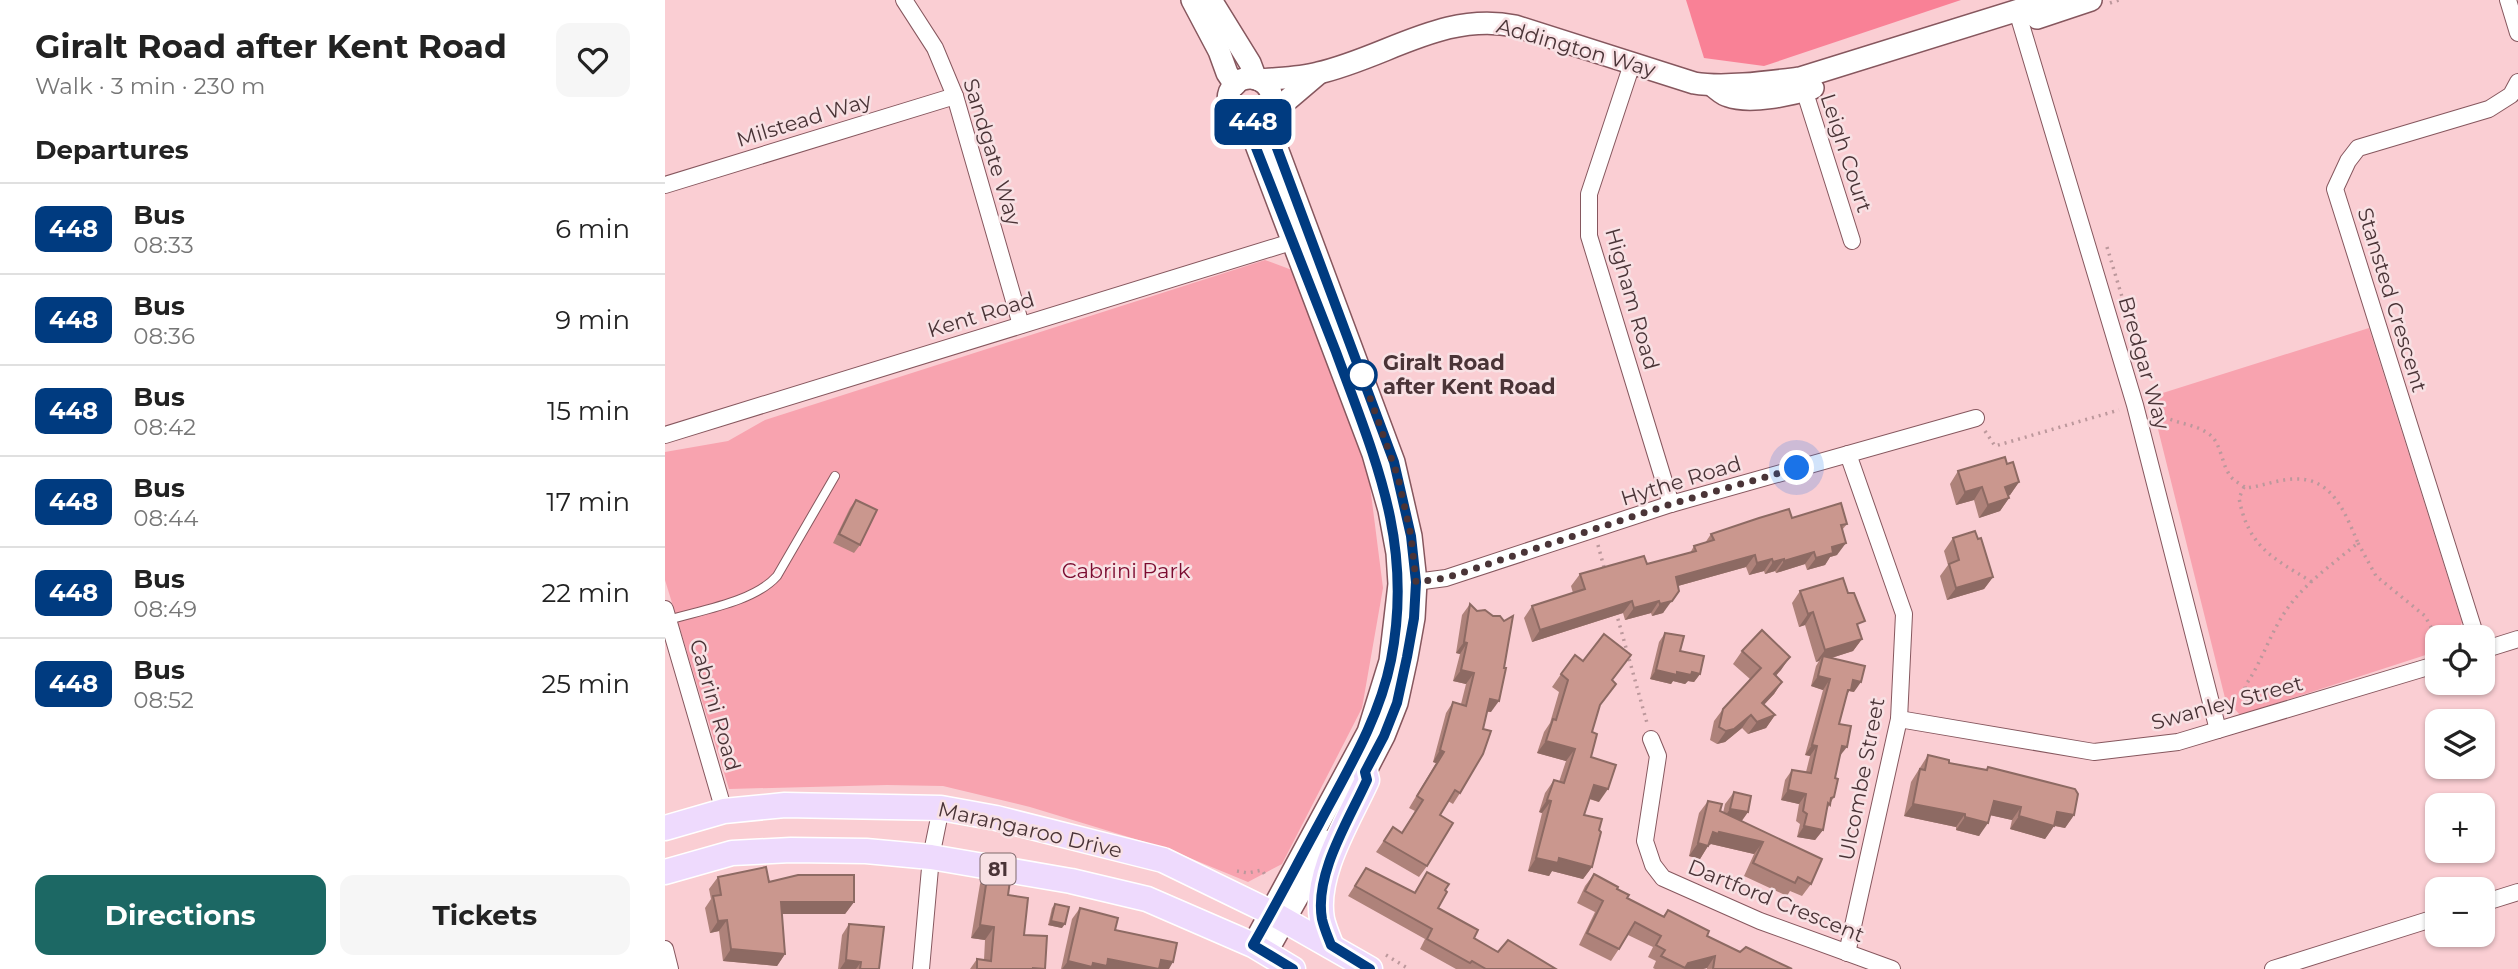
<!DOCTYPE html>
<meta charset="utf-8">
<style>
body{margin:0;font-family:Montserrat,sans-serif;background:#f6f6f6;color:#222;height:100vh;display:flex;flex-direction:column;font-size:26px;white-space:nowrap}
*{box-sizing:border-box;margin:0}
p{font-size:23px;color:#767676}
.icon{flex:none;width:38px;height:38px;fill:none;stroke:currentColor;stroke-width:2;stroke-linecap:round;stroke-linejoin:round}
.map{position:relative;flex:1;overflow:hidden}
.panel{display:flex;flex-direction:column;background:#fff;width:665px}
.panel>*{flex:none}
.badge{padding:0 14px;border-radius:10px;font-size:24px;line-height:46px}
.buttons{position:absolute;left:1760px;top:625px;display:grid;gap:14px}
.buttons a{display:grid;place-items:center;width:70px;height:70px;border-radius:14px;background:#fff;box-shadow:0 2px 5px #0004;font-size:35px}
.you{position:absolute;width:35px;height:35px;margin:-18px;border:5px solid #fff;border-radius:50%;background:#1a73e8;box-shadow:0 0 0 10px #1a73e833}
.map>.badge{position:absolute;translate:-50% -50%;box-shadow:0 0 0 4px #fff}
h2{padding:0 35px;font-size:26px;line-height:63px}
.round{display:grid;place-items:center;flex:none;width:74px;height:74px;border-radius:14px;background:#f6f6f6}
.headline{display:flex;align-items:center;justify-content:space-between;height:119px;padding:0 35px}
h1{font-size:33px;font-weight:700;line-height:52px}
.action{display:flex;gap:14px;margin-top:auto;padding:14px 35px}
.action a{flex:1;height:80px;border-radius:14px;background:#1c6864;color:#fff;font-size:28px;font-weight:700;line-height:80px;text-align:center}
.action a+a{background:#f6f6f6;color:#222}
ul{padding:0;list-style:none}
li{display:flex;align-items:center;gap:21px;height:91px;padding:0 35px;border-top:2px solid #e0e0e0}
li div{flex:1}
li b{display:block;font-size:26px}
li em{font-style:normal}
li .badge{min-width:77px;font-weight:700;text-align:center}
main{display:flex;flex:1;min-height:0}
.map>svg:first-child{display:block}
.green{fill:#f8a3af}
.forest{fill:#f98196}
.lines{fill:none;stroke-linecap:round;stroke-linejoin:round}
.lane-casing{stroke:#86575e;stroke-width:10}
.street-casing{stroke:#86575e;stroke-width:18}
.secondary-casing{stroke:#86575e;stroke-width:24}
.primary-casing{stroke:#fff;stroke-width:27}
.path{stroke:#bc989c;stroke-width:3.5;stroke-dasharray:2 5;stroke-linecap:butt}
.lane{stroke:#fff;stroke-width:8}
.street{stroke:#fff;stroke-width:16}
.secondary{stroke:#fff;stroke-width:21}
.primary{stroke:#eedafd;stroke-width:24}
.wall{fill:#ae827a}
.shaded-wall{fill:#8d6a63}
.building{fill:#ca978e;stroke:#8d6a63;stroke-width:2}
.line-casing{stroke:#fff;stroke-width:16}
.line{stroke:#003b80;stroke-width:10}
.walk{stroke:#4a3437;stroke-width:7;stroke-dasharray:0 12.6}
.stop-dot{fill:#fff;stroke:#003b80;stroke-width:3.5}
.labels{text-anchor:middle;stroke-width:5;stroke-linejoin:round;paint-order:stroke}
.shield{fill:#f8e1e4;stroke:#7e686b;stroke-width:2}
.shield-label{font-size:19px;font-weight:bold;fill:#4a3437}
.street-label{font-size:21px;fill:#4a3437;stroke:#f8e1e4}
.stop-label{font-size:21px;font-weight:bold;fill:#4a3437;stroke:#f8e1e4;text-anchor:start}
.park-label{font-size:21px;fill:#7b0c30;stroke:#f8e1e4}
</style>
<main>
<section class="panel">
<div class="headline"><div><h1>Giralt Road after Kent Road</h1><p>Walk · 3 min · 230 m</p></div><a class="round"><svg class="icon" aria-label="heart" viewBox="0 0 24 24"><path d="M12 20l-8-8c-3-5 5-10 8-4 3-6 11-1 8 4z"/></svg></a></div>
<h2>Departures</h2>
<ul>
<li><span class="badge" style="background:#003b80;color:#fff">448</span><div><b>Bus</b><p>08:33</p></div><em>6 min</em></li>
<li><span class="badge" style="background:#003b80;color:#fff">448</span><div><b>Bus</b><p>08:36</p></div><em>9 min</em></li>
<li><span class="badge" style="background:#003b80;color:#fff">448</span><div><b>Bus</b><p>08:42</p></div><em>15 min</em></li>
<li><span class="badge" style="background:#003b80;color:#fff">448</span><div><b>Bus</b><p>08:44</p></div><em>17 min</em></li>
<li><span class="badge" style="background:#003b80;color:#fff">448</span><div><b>Bus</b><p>08:49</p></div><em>22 min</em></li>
<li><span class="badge" style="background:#003b80;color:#fff">448</span><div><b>Bus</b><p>08:52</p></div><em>25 min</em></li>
</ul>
<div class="action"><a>Directions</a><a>Tickets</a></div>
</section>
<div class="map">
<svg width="1853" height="969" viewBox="0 0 1853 969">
<rect width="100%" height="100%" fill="#faced3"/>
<g class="green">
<polygon points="600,260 627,270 703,470 718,588 697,708 617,864 583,882 503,849 365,807 278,786 222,785 64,789 0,580 0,452 63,441 100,420"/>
<polygon points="1704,328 1797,622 1791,637 1773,637 1773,651 1575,715 1560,698 1485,397"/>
</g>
<polygon class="forest" points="1021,0 1296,0 1099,66 1039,58"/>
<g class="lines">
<g class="lane-casing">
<path id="lane" d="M3,620C36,610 89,602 112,576L170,476"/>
</g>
<g class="street-casing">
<g id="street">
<polyline points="239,0 270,48 290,96 356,325"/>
<polyline points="1843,0 1853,33"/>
<polyline points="1352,11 1470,405 1553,730"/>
<polyline points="967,64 924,194 924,236 1006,504"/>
<polyline points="1136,80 1187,241"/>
<polyline points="0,185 290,96"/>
<polyline points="0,435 636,239"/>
<polyline points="743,583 781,578 1006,504 1311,418"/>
<polyline points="0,609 59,811"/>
<polyline points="1811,637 1670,189 1683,161 1693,148 1824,109 1846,95 1853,82"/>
<polyline points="1818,650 1853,639"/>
<polyline points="1234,719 1429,752 1513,742 1773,664"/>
<polyline points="986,739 993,756 980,841 988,865 998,878 1095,921 1227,969"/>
<polyline points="1818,903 1853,892"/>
<polyline points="0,949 5,969"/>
<polyline points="1182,953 1234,719 1239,614 1183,454"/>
<polyline points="256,969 266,857 276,808"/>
<polyline points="1608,969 1773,917"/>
</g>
</g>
<g class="secondary-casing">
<g id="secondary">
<polyline points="527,0 554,51 562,73 570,85"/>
<polyline points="546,0 585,63 591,79"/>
<polyline points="1372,18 1426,0"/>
<circle cx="585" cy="100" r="22"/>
<path d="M594,80C614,78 635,78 653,73C720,58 779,11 850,26L1029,83C1059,88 1103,82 1135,78L1386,0"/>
<path d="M1049,87C1053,90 1058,95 1063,96C1085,104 1126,95 1148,88"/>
<polyline points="603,113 613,108 653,74"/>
<polyline points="600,116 729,462 746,536 751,582 749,618 742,657 732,703 719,736 692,788"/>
<polyline points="582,121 708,454 724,510 732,553 734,584 725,661 703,732 588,945"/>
<polyline points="601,953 664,841"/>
</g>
</g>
<g class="primary-casing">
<g id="primary">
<polyline points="0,828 59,811 120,805 276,808 331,818 498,860 607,913 705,969"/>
<polyline points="0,872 67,853 126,850 201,851 266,857 406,881 482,899 588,945 628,969"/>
<path d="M666,945C663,937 659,928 657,919C649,874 684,820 702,780L700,772"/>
</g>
</g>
<g class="path">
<polyline points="1445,3 1454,0"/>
<polyline points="1442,247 1470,340"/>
<path d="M1488,408C1503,425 1526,421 1544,434C1557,443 1556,466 1567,478C1571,482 1577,485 1581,488C1598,486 1614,479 1631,479C1668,478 1681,515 1693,543C1669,563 1640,583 1622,609C1605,633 1597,662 1580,686L1582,704"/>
<polyline points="1320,431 1330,446 1454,410"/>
<path d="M1579,487L1574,498C1583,547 1608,558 1647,582"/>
<polyline points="1693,543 1711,576 1760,616 1773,640"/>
<polyline points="933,545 940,571"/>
<polyline points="951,612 982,723"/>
<polyline points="572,871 583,873 597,870 602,878"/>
<polyline points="721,955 744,969"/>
</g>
<use href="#lane" class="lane"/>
<use href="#street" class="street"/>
<use href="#secondary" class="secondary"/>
<use href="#primary" class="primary"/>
</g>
<g class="wall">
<polygon points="1342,464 1354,482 1345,495 1343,496 1344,498 1335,511 1314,518 1309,500 1291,505 1285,484 1293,471"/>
<polygon points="191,500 195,545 189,553 168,543 185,508"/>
<polygon points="1127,518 1182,524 1177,530 1172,555 1165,557 1160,565 1142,570 1140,564 1111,573 1110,571 1100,574 1099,571 1084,575 1081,567 1013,586 998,613 987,616 986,613 960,620 958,613 867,642 859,618 867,606 908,593 906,586 915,574 982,564 1025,553 1029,546 1040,543 1046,534"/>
<polygon points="1288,538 1313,539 1328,577 1319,589 1282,600 1275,576 1283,565 1279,551"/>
<polygon points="1135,591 1194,629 1197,639 1188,651 1166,658 1189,692 1184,691 1182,695 1174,724 1174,757 1170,778 1169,797 1162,809 1158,830 1150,840 1132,837 1135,824 1131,821 1134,804 1116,800 1120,780 1127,770 1141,772 1145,756 1140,755 1158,690 1146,686 1151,666 1154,661 1151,662 1140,625 1134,627 1127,603"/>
<polygon points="805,604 826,712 822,712 795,793 788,804 783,801 775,815 762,866 754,877 711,852 728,827 737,833 750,811 744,808 771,763 768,762 781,713 788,702 796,704 801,684 788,681 795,654 791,653 797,615"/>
<polygon points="1000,633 1035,674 1029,682 1023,681 1020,684 1008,681 1006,684 985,679 994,642"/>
<polygon points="1077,651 1125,657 1111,676 1117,682 1109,694 1099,705 1110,715 1101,728 1083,734 1077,728 1060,742 1052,744 1045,740 1049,721 1058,709 1085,679 1068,664"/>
<polygon points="896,674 947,680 934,707 927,732 926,757 934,802 924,799 919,815 934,830 927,867 918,879 887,871 884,876 863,871 877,813 874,812 880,793 889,780 894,782 901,761 872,753 879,732 885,723 894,692 887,687"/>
<polygon points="1263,755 1284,763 1321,770 1323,767 1409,815 1400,828 1389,826 1380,839 1345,829 1347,820 1325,815 1314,836 1291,830 1291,827 1239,816 1246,782"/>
<polygon points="1069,792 1083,812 1076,821 1146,884 1137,896 1125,891 1122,896 1079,876 1089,854 1046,844 1043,846 1035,859 1024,856 1034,813 1043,801 1055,811 1058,813 1060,804"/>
<polygon points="701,868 749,893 762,872 780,890 773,908 809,938 833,952 891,969 791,969 755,949 760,939 683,896"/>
<polygon points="323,871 343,895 359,935 380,969 305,969 312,959 319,960 320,940 306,938 315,884"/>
<polygon points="929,874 952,889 962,898 998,916 1003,910 1042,936 1075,952 1127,969 1042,969 1042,968 1038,969 990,969 988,968 991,961 983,957 988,947 963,935 946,961 914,945 930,912 912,903 920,886"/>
<polygon points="53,877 104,882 189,902 180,914 117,914 120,954 112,966 58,961 54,931 45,933 40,908 46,899 44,889"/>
<polygon points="390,904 397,928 383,925 387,908"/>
<polygon points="415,908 450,930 504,969 396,969 407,919"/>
<polygon points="184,924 214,969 173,969 177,935"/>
</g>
<g class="shaded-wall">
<polygon points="1354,482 1345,495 1332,499 1340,487"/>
<polygon points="1317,487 1309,500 1291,505 1300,492"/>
<polygon points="1344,498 1335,511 1314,518 1323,505"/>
<polygon points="1181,543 1172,555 1165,557 1160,565 1142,570 1151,558 1167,547"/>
<polygon points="1149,552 1140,564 1111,573 1119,561"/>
<polygon points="1090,555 1081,567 1002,589 1011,577"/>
<polygon points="1107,559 1099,571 1084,575 1092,563"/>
<polygon points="1119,559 1110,571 1100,574 1108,562"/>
<polygon points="1328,577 1319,589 1282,600 1291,588"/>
<polygon points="1014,591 998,613 987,616 995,604"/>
<polygon points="967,601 958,613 867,642 875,630"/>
<polygon points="994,601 986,613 960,620 969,608"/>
<polygon points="1148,612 1140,625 1134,627 1143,614"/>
<polygon points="1197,639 1188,651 1157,661 1158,656 1154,661 1151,662 1160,650"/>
<polygon points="799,642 802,643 795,654 791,653"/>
<polygon points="1125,657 1116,670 1100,687 1109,674"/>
<polygon points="796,670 809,673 801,684 788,681"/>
<polygon points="991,670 1027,672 1035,674 1029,682 1023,681 1020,684 1008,681 1006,684 985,679"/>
<polygon points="1153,676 1165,679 1158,690 1146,686"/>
<polygon points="1188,680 1196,682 1189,692 1184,691 1178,700"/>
<polygon points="1117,682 1109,694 1088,716 1097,703"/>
<polygon points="825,699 834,701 826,712 817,710"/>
<polygon points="1086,715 1077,728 1060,742 1052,744 1061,731"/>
<polygon points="1110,715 1101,728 1083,734 1092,722"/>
<polygon points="881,741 910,749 901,761 872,753"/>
<polygon points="1147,745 1152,746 1145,756 1140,755"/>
<polygon points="1177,746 1182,747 1174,757"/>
<polygon points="775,750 779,752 771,763 768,762"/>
<polygon points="929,785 943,789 934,802 920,797"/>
<polygon points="1123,790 1141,794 1134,804 1116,800"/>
<polygon points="882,800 886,801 877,813 874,812"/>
<polygon points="1329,801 1356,807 1347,820 1320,814"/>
<polygon points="1248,804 1300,814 1291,827 1239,816"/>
<polygon points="1065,809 1083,812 1074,825 1056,822"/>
<polygon points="1392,812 1409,815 1400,828 1383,824"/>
<polygon points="1354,816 1389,826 1380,839 1345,829"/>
<polygon points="1300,817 1323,823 1314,836 1291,830"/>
<polygon points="1139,826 1158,830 1150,840 1132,837"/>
<polygon points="1048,832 1054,832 1098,842 1089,854 1046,844 1043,846 1035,859 1024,856 1033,843"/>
<polygon points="871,858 894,858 927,867 918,879 887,871 884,876 863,871"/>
<polygon points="116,902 189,902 180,914 108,914"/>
<polygon points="62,920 54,931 45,933 53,921"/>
<polygon points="386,921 400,924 397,928 383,925"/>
<polygon points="315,925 329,927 320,940 306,938"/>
<polygon points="66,949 120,954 112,966 58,961"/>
<polygon points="1050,956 1042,968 1038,969 1020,969 1023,963"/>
<polygon points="443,959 496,960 508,962 504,969 397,969 403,961 428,963"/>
<polygon points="181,960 196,962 191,969 175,969"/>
</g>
<g class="building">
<polygon points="1340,457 1342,464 1348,462 1354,482 1340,487 1344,498 1323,505 1317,487 1300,492 1293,471"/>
<polygon points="191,500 212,510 195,545 174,534"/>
<polygon points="1176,503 1182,524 1176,525 1181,543 1167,547 1168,553 1151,558 1149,552 1119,561 1119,559 1108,562 1107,559 1092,563 1090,555 1011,577 1014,591 1007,601 995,604 994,601 969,608 967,601 875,630 867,606 920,589 915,574 979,556 982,564 1031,551 1029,546 1049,540 1046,534 1094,518 1124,509 1127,518"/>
<polygon points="1310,531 1313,539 1316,538 1328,577 1291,588 1284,564 1294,560 1288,538"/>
<polygon points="1178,578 1183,593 1189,593 1200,621 1192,624 1197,639 1160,650 1148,612 1143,614 1135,591"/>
<polygon points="805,604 812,611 820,610 828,616 835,616 839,621 848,616 839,668 841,668 834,701 825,699 818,729 826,731 818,754 795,793 790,790 775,815 788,823 762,866 719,841 728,827 737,833 758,800 752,796 779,752 775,750 788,702 801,706 809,673 796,670 802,643 799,642"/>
<polygon points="1097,630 1125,657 1109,674 1117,682 1097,703 1110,715 1092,722 1086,715 1069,729 1061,731 1054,727 1058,709 1096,668 1077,651"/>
<polygon points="1000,633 1019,636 1015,651 1039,656 1035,674 1027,672 1026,675 1012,672 1012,675 991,670"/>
<polygon points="939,634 966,655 947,680 951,684 935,705 927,732 932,734 926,757 951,765 943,789 929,785 919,815 937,819 934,830 936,832 927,867 894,858 893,863 871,858 886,801 882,800 889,780 899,783 910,749 881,741 888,719 891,720 903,680 896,674 910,655 918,661"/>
<polygon points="1158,656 1200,666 1196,682 1188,680 1186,690 1183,690 1174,724 1186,726 1182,747 1177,746 1170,778 1173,779 1169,797 1166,798 1165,805 1163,803 1158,830 1139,826 1142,814 1138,811 1141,794 1123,790 1127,770 1146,773 1152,746 1147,745 1165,679 1153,676"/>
<polygon points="1263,755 1284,760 1284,763 1322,770 1323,767 1410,789 1413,794 1409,815 1392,812 1389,826 1354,816 1356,807 1329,801 1323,823 1300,817 1300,814 1248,804 1255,769 1260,770"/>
<polygon points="1069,792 1086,796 1083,812 1065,809"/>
<polygon points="1043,801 1057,804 1055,811 1157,859 1146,884 1133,877 1130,883 1088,863 1098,842 1054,832 1053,834 1048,832 1043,846 1033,843"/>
<polygon points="101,867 104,882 133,875 189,875 189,902 116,902 120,954 66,949 62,920 53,921 48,896 56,895 53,877"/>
<polygon points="701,868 750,893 762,872 784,884 780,890 782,892 773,908 813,930 809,938 833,952 843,940 891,969 821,969 807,961 805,963 762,939 767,929 690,886"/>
<polygon points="323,871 346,874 343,895 363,898 359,935 382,936 380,969 368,968 368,969 312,969 312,959 326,961 329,927 315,925"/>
<polygon points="929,874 953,887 952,889 964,895 962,898 999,917 1003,910 1044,931 1042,936 1075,952 1081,947 1127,969 1048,969 1050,956 1023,963 1020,968 996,956 1000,950 991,945 996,936 970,922 954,949 922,933 938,901 920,891"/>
<polygon points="390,904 404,907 400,924 386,921"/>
<polygon points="415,908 453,918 450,930 512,943 508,962 496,960 494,969 443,959 442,966 428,963 427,967 403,961"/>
<polygon points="184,924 219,927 214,969 195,969 196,962 181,960"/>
</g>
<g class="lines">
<g class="line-casing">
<path id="line" d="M628,969L588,945C611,905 632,864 654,824C682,771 714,720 726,660C749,543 710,459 671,352C643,279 614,207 586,135L582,121L594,120L600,116L729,462L746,536L751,582L749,618L742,657L732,703L719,736L700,772L702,780C684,820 649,874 657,919C659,928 663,937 666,945L705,969"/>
</g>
<use href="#line" class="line"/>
<polyline class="walk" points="697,375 733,477 746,536 751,582 781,578 1006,504 1132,468"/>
</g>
<circle class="stop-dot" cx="697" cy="375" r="14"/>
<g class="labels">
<rect class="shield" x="315.5" y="853.5" width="35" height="31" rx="5"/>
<g class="shield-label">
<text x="333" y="876">81</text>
</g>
<g class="street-label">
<text transform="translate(911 48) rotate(16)" y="7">Addington Way</text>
<text transform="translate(139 120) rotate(-17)" y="7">Milstead Way</text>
<text transform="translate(327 152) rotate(73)" y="7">Sandgate Way</text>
<text transform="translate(1181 153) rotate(72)" y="7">Leigh Court</text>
<text transform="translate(967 299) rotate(74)" y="7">Higham Road</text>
<text transform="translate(1727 300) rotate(73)" y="7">Stansted Crescent</text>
<text transform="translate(316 315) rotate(-17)" y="7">Kent Road</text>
<text transform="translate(1479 363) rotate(74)" y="7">Bredgar Way</text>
<text transform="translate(1016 481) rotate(-17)" y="7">Hythe Road</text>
<text transform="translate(1562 703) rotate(-15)" y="7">Swanley Street</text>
<text transform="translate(50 705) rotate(74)" y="7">Cabrini Road</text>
<text transform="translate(1197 779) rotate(-79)" y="7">Ulcombe Street</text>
<text transform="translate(365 830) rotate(13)" y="7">Marangaroo Drive</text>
<text transform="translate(1111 901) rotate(22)" y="7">Dartford Crescent</text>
</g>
<g class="stop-label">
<text x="718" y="370">Giralt Road<tspan x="718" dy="24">after Kent Road</tspan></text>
</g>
<g class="park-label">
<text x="461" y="578">Cabrini Park</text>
</g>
</g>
</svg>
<div class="buttons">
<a><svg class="icon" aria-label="locate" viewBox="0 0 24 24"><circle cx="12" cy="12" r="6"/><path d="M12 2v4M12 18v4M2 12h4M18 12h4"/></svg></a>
<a><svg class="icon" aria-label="layers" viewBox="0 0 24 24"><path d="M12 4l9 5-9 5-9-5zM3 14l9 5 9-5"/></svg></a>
<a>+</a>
<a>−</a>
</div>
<div class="you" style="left:1132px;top:468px"></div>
<b class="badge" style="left:588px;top:122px;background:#003b80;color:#fff">448</b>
</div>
</main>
